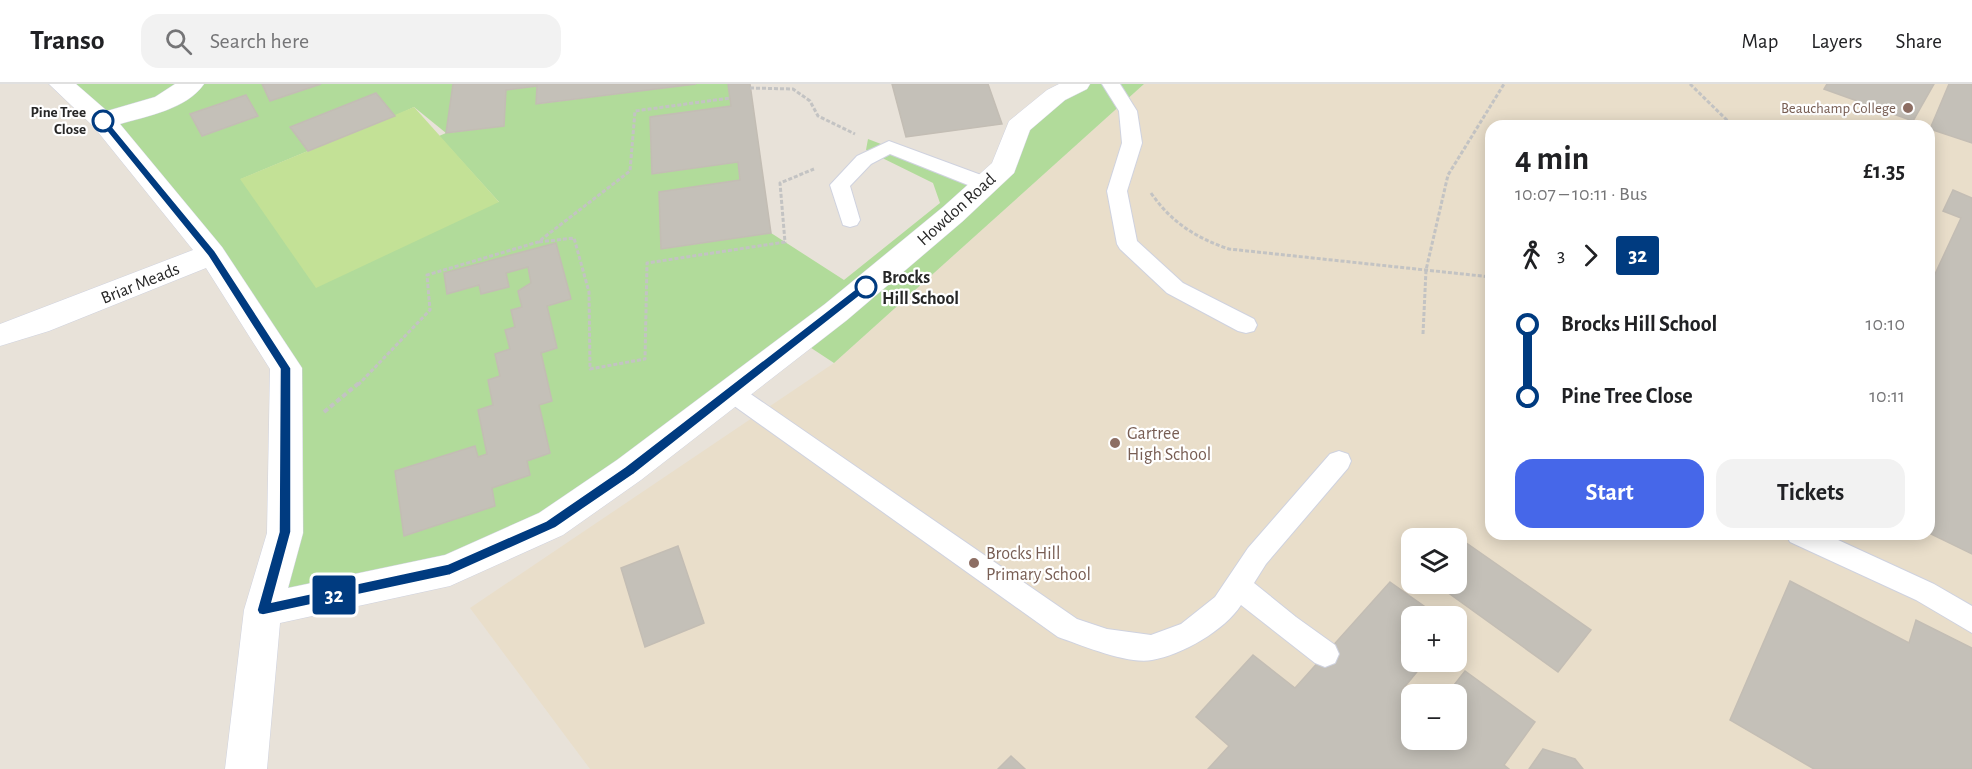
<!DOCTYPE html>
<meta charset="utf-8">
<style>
body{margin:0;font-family:"Alegreya Sans",sans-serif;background:#f2f2f2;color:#202124;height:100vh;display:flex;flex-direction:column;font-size:22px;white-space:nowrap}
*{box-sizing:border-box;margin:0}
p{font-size:20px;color:#757577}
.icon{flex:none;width:33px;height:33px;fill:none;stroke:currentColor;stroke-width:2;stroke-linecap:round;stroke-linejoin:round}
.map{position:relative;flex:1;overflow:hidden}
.panel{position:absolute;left:1485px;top:36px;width:450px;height:420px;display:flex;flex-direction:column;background:#fff;border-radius:18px;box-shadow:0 3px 15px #0003}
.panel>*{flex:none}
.badge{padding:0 12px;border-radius:4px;font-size:21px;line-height:39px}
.fabs{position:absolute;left:1401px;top:444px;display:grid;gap:12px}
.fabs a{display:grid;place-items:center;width:66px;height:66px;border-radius:12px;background:#fff;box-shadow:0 3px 15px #0003;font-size:30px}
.map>.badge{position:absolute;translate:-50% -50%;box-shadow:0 0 0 3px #fff}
.legs{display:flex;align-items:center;gap:9px;height:66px;padding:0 30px;font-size:20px}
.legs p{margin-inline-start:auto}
.summary{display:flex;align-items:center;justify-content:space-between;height:102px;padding:0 30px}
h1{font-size:33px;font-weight:700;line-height:45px}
.primary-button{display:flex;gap:12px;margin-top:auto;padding:12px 30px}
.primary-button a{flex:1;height:69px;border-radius:18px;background:#4667e9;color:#fff;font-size:24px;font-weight:700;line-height:69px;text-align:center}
.primary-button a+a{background:#f2f2f2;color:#202124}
ul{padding:0 30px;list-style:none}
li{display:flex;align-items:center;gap:21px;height:72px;font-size:22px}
li i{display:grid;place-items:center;width:9px;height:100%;margin:0 8px;background:currentColor}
li i::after{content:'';width:15px;height:15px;margin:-8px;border:4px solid;border-radius:50%;background:#fff}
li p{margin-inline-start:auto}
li:first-child i{background:linear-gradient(#0000 50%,currentColor 0)}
li:last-child i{background:linear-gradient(currentColor 50%,#0000 0)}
header{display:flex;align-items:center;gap:36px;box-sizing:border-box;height:84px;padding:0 30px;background:#fff;border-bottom:2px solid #e0e0e0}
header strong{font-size:28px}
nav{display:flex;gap:33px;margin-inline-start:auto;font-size:21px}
.search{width:420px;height:54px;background:#f2f2f2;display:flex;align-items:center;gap:15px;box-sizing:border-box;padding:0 21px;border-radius:18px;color:#757577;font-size:22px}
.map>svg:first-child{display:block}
.education{fill:#e9deca;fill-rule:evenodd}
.green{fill:#b1db9a;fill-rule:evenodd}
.pitch{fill:#c3e196}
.building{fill:#c4c0b8;stroke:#c3bdb4;stroke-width:1.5}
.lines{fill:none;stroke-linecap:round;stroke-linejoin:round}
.lane-casing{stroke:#cfd2df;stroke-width:2}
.street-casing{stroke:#cfd2df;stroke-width:1}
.path-far1{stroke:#c3c3c3;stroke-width:3;stroke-dasharray:4 2;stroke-linecap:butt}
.path{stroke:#c3c3c3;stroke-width:4;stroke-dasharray:5 3;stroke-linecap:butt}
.lane{fill:#fff;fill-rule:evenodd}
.street{fill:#fff;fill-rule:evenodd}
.line-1{fill:#003b80;stroke:#fff;stroke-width:1.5}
.education-dot{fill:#8d6e63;stroke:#fff;stroke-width:2}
.stop-1-dot{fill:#fff;stroke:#003b80;stroke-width:3}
.labels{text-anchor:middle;stroke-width:4.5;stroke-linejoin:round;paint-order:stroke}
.far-education-label{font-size:15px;fill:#785e54;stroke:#fff;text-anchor:end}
.far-stop-label{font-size:15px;font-weight:bold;fill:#272727;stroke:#fff;text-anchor:end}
.street-label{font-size:18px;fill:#272727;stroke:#fff}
.stop-label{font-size:18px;font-weight:bold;fill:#272727;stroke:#fff;text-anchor:start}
.education-label{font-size:18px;fill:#785e54;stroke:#fff;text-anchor:start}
</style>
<header>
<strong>Transo</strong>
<div class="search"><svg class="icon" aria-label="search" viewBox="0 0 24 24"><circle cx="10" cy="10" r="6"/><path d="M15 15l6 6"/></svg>Search here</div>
<nav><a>Map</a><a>Layers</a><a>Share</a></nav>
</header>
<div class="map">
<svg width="1972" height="685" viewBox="0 0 1972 685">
<rect width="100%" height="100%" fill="#e8e2d9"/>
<path class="education" d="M1144,0H1972V685H590L470,524L834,279ZM1491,42H1929V450H1491ZM1412,454H1456V500H1412ZM1412,532H1456V578H1412ZM1412,610H1456V656H1412Z"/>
<path class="green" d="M72,0H453L447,49L503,42L506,6L537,2V20L696,0H728L731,22L650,33L652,90L738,78L740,96L659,108L661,165L771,149L844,196L940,119L933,99L866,66L868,55L985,100L1018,43L1078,0H1144L834,279L799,256L551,440L263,526L286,284ZM414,23L446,49L439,52L499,118L241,95L308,67L290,43L395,32Z"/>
<polygon class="pitch" points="414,23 499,118 316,204 240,95"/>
<g class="building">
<polygon points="262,0 321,0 270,17"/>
<polygon points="453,0 696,0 536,20 537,2 506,6 504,42 446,49"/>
<polygon points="728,0 750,0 771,149 661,165 659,108 740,96 738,78 652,90 650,33 731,22"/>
<polygon points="892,0 988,0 1002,40 906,53"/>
<polygon points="1827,0 1934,0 1913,37 1824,5"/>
<polygon points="1949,0 1972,0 1972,59 1930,45"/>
<polygon points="376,9 395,32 308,67 290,43"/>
<polygon points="246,11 258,32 202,52 190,30"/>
<polygon points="1953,106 1972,114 1972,470 1929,449 1929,203 1961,134 1943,127"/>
<polygon points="556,159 571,215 547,222 557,264 541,269 552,317 539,321 550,369 527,377 530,391 492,404 495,422 404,452 395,387 475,362 478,373 487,370 478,326 493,321 488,296 500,292 495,270 510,265 505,246 515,243 511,226 522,223 518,207 531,199 528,183 506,189 509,203 481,210 479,201 447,210 444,189"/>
<polygon points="1465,458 1591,546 1558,588 1436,500 1456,500 1456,468"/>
<polygon points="678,462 704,539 645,563 621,484"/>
<polygon points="1790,497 1909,559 1916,536 1972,564 1972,685 1814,685 1730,636"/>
<polygon points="1390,498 1428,525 1422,532 1412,532 1412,545 1400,559 1412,568 1412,578 1425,578 1402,606 1412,614 1412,656 1456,656 1456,610 1447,610 1465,587 1535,638 1504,681 1509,685 1208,685 1229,662 1196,633 1253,571 1295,604"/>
<polygon points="1543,665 1575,675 1583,685 1529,685"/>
<polygon points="1011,672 1025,685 998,685"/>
</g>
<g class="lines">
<g class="lane-casing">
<g id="lane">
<polygon points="1102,0 1120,0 1137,27 1142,59 1127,107 1137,157 1183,199 1254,235 1257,241 1254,247 1246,249 1238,247 1167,209 1120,165 1117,160 1107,107 1122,59 1119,27"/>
<polygon points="889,57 992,95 995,100 992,105 985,106 978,105 890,70 871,80 850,102 860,136 857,141 850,143 843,141 830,101 857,72"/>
<path d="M731,299L739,302L1077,535L1107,545L1151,551L1181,540L1215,513L1248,464L1330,370L1339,367L1348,370L1351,377L1348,384L1266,480L1254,499L1296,533L1335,561L1339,570L1335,579L1325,583L1315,579L1241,521C1225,546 1182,571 1152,576C1129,581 1081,561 1058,553L723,314L719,308L723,302Z"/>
<polygon points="1786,450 1825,450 1934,500 1972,522 1972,549 1916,516 1790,458"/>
</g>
</g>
<g class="street-casing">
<path id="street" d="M49,0H76L107,27L155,13L175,0H204C187,25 147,32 120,40L222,163L302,284L303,449L288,504L445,471L539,429L617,376L825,220L943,123L992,79L1009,37L1047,6L1059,0H1090L1087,5L1065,16L1030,46L1014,89L963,137L847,236L641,396L563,451L450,502L280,539L267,685H225L244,526L267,449L270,285L206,184L49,247L0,262V240L193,166L94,43Z"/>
</g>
<g class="path-far1">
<polyline points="1690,0 1733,42"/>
<polyline points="750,4 793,5 810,17 818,32 855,50"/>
<path d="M1151,109C1171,138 1196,154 1229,165L1491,193"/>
<polyline points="539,158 574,154 589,208 590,285 645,275 647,179 785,158 780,99 814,85"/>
<polyline points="1423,250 1426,186 1448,91 1504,0"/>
<polyline points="358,301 430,226 427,191 538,158 630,87 635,27 730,14"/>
</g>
<polyline class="path" points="324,328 359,299"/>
<use href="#lane" class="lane"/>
<use href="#street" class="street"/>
</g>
<polygon class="line-1" points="100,35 106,35 215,167 291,284 291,448 272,518 448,480 546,437 625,383 862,200 870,200 871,203 634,390 555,444 450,491 263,531 259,530 257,526 279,448 280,285 208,172 100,39"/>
<g class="education-dot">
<circle cx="1908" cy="24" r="6"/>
<circle cx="1115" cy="359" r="6"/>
<circle cx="974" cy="479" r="6"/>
</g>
<g class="stop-1-dot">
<circle cx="103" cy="37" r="10"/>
<circle cx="866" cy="203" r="10"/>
</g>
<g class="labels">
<g class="far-education-label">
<text x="1896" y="29">Beauchamp College</text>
</g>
<g class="far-stop-label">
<text x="86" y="33">Pine Tree<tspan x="86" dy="17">Close</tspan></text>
</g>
<g class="street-label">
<text transform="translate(956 125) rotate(-42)" y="6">Howdon Road</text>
<text transform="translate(140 199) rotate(-22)" y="6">Briar Meads</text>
</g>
<g class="stop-label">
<text x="882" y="199">Brocks<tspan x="882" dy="21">Hill School</tspan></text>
</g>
<g class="education-label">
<text x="1127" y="355">Gartree<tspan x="1127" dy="21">High School</tspan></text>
<text x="986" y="475">Brocks Hill<tspan x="986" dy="21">Primary School</tspan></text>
</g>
</g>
</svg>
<div class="fabs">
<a><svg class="icon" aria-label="layers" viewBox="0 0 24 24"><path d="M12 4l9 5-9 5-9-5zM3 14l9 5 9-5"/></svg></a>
<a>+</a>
<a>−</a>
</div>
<b class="badge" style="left:334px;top:511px;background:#003b80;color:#fff">32</b>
<section class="panel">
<div class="summary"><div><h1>4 min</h1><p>10:07 – 10:11 · Bus</p></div><b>£1.35</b></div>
<div class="legs"><svg class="icon" aria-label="walk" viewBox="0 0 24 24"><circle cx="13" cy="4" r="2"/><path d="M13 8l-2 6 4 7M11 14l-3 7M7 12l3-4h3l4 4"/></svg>3<svg class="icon" aria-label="forward" viewBox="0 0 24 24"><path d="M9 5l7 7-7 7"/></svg><b class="badge" style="background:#003b80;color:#fff">32</b></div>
<ul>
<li><i style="color:#003b80"></i><b>Brocks Hill School</b><p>10:10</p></li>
<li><i style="color:#003b80"></i><b>Pine Tree Close</b><p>10:11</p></li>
</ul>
<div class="primary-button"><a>Start</a><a>Tickets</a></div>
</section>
</div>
